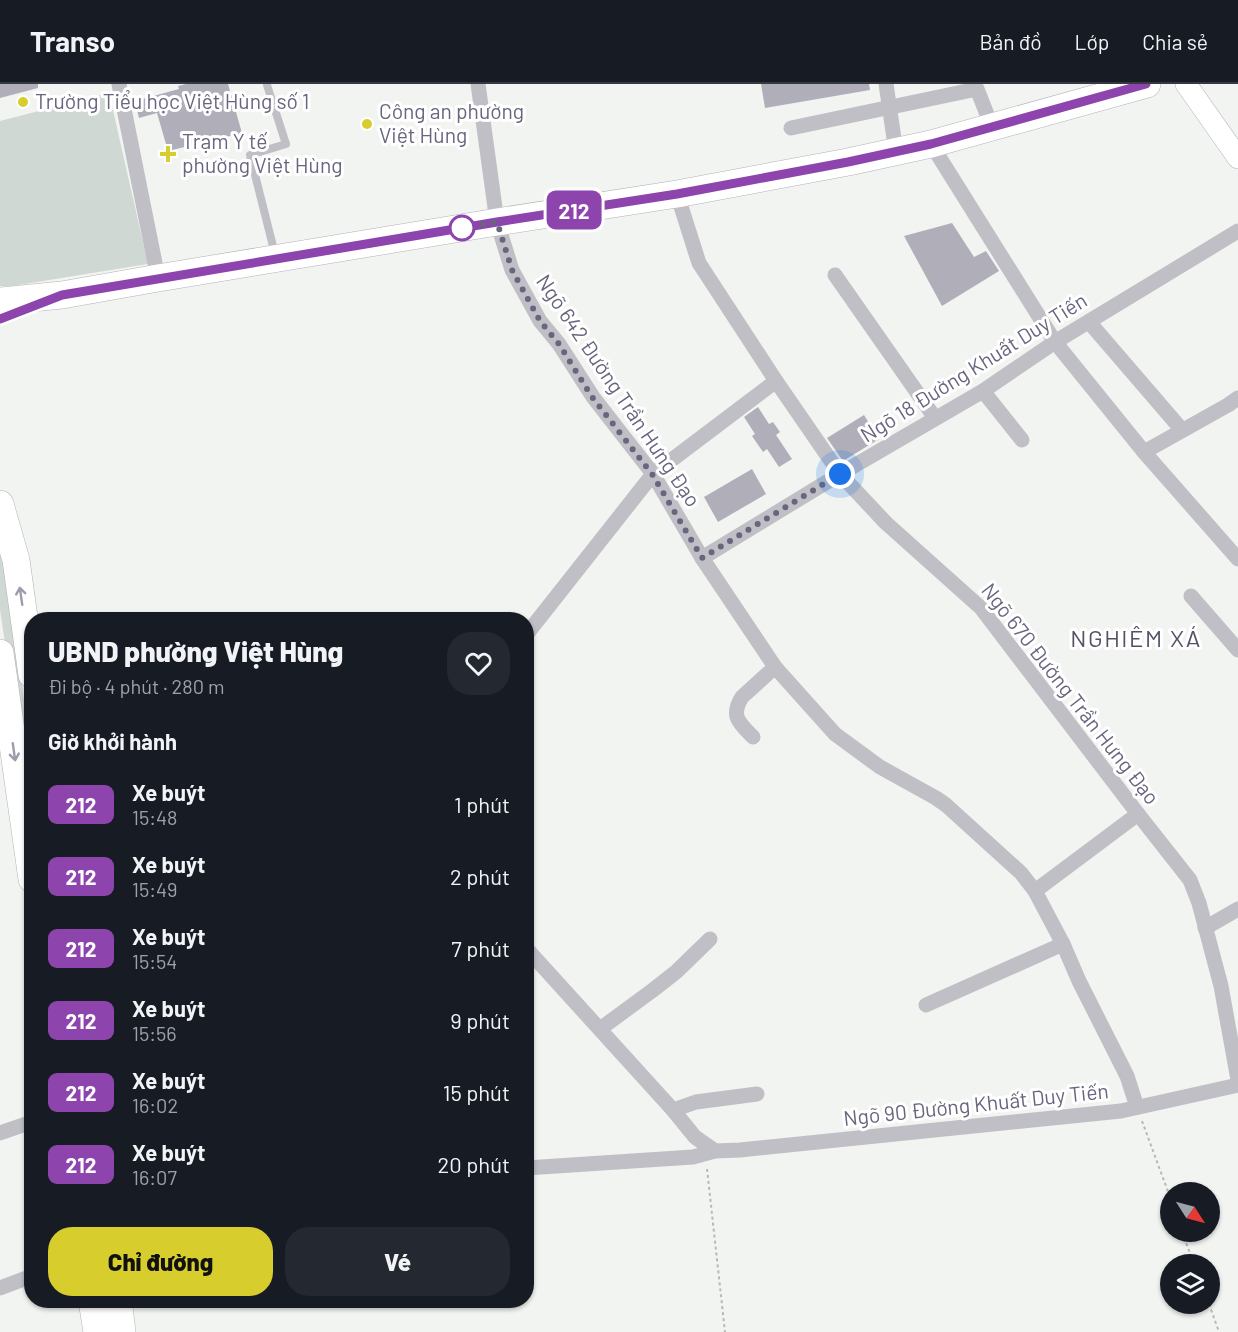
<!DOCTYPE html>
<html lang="vi">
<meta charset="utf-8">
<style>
body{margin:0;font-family:Barlow,sans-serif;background:#242831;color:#f1f3f6;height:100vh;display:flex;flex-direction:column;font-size:22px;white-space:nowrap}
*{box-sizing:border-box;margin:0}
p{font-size:20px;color:#9ea1a6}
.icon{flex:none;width:33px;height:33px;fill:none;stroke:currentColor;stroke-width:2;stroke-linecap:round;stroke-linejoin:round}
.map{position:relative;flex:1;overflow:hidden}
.side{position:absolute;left:24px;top:528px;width:510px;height:696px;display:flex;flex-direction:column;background:#171b24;border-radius:24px;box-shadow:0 2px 4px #0004}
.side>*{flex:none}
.badge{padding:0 12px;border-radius:9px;font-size:21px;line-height:39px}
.needle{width:39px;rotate:126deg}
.controls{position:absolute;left:1160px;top:1098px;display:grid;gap:12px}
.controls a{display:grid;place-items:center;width:60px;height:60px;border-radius:50%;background:#171b24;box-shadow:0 2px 4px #0004;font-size:30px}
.you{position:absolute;width:30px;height:30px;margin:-15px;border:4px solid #fff;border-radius:50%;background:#1a73e8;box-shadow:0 0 0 9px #1a73e833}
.map>.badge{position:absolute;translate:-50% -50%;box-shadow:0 0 0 3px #fff}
h2{padding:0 24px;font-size:22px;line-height:54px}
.round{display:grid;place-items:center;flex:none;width:63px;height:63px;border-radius:24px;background:#242831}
.summary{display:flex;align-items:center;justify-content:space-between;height:102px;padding:0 24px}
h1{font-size:28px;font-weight:800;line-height:45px}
.button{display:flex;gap:12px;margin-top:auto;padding:12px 24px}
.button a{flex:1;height:69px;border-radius:24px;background:#d7cd2d;color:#111;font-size:24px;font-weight:800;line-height:69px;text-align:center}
.button a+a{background:#242831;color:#f1f3f6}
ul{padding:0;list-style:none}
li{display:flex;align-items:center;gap:18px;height:72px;padding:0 24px}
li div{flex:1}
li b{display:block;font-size:22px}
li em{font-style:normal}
li .badge{min-width:66px;font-weight:700;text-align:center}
header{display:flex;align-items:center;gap:36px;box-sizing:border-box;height:84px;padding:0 30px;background:#171b24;border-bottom:2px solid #363941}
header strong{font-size:28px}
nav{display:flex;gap:33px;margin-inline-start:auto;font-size:21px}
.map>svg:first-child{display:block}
.green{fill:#d0d8d3}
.building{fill:#b0afb9}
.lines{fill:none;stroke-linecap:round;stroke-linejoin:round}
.secondary-casing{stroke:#b5b4bc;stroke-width:22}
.highway-casing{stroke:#b3b2b8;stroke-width:28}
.path{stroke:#b8b7bc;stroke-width:2;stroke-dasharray:3 3;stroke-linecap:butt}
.lane{stroke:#c0bfc6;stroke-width:8}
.street{stroke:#c0bfc6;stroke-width:15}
.secondary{stroke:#fff;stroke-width:21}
.highway{stroke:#fff;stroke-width:27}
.oneway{stroke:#9e9bac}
.line-casing{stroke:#fff;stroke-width:14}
.line{stroke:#8e44ad;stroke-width:9}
.walk{stroke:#69657f;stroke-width:6;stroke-dasharray:0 10.8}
.poi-dot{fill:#d7cd2d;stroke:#fff;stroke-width:2}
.stop-dot{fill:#fff;stroke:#8e44ad;stroke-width:3}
.labels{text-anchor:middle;stroke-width:6;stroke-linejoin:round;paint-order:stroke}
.poi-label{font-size:21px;fill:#69657f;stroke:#fff;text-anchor:start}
.street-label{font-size:21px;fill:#69657f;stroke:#fff}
.quarter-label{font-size:24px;letter-spacing:1.5px;fill:#555265;stroke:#fff}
</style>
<header>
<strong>Transo</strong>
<nav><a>Bản đồ</a><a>Lớp</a><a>Chia sẻ</a></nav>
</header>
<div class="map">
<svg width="1238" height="1248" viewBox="0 0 1238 1248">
<rect width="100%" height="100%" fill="#f1f4f0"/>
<g class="green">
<polygon points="109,9 148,180 12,202 0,202 0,37"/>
<polygon points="0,450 31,664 31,729 0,526"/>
</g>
<g class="building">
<polygon points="0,0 38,0 38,4 0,14"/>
<polygon points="186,0 228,0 242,49 168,67 157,29 139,34 135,17 179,5 178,2"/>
<polygon points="761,0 869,0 870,6 765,24"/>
<polygon points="952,139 974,173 986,167 999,187 942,222 904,152"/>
<polygon points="758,323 769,340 773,338 780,348 776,351 792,375 779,383 767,365 763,368 752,352 755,350 744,333"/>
<polygon points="864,331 879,355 843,377 827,354"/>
<polygon points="752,385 766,410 718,438 704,413"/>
</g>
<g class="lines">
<g class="secondary-casing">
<polyline id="secondary" points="1186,0 1238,74"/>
</g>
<g class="highway-casing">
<g id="highway">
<polyline points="0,217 62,211 158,194 497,138 677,110 848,78 931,60 1147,0"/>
<polyline points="0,420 16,476 32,591"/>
<polyline points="0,569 32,795"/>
<polyline points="92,1216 97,1248"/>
<polyline points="118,1216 122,1248"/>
</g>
</g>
<g class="path">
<polyline points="1142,1037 1170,1113"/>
<polyline points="707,1085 725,1248"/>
<polyline points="1182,1148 1194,1180"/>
<polyline points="1209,1220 1219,1248"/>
</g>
<polyline class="lane" points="267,1 286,60 250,71 275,170"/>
<g class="street">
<polyline points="119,0 158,194"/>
<polyline points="478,0 497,138 512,186 540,237 559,260 593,313 653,390 702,474 775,583 835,650 880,683 936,714 946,721 1021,789 1035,807 1063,860 1079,897 1127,992 1137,1023"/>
<polyline points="886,0 896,68"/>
<polyline points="791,44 977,5 992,43"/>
<polyline points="931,60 1055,258 1144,368 1238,475"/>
<polyline points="677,110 699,179 776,297 840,390 886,439 981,524 1138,730 1190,796 1199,819 1221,902 1238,996"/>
<polyline points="835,191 935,334"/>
<polyline points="1089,238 1182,346"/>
<polyline points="983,307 1022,356"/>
<polyline points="1144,368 1228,321 1238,314"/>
<polyline points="702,474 840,390 983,307 1055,258 1238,147"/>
<polyline points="1191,512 1238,566"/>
<polyline points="526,551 653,390 776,297"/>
<path d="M753,653C739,639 730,632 742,613L775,583"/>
<polyline points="1035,807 1138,730"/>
<polyline points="1205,844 1238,825"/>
<polyline points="526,864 673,1026 695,1053 715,1067"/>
<polyline points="926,921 1063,860"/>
<polyline points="600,945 653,906 676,888 710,855"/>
<polyline points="673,1026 696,1018 757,1010"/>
<polyline points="0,1049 32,1038"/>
<polyline points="526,1084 693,1073 715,1067 740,1066 1121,1027 1238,1001"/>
<polyline points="0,1204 32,1192"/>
</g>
<use href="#secondary" class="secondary"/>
<use href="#highway" class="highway"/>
</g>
<defs><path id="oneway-shaft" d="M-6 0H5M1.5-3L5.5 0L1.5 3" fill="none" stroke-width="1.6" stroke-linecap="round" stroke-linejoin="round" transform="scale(1.5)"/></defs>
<g class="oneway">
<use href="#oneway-shaft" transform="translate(21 512) rotate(-98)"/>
<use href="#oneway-shaft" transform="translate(14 668) rotate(82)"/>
</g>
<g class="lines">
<g class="line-casing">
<polyline id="line" points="0,235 62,211 497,138 677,110 848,78 931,60 1146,0"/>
</g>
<use href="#line" class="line"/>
<polyline class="walk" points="462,144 497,138 512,186 540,237 559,260 592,313 652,390 702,474 840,390"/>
</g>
<g class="poi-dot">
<circle cx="23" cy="18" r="6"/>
<circle cx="367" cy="40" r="6"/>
<path d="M165 61h6v6h6v6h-6v6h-6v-6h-6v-6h6z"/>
</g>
<circle class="stop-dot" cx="462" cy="144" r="12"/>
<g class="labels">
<g class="poi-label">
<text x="35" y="25">Trường Tiểu học Việt Hùng số 1</text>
<text x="379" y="35">Công an phường<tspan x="379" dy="24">Việt Hùng</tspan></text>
<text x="182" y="65">Trạm Y tế<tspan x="182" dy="24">phường Việt Hùng</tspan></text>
</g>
<g class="street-label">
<text transform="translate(974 284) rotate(-32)" y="7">Ngõ 18 Đường Khuất Duy Tiến</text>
<text transform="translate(618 307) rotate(56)" y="7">Ngõ 642 Đường Trần Hưng Đạo</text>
<text transform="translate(1070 610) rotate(52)" y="7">Ngõ 670 Đường Trần Hưng Đạo</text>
<text transform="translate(976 1021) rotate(-6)" y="7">Ngõ 90 Đường Khuất Duy Tiến</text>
</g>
<g class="quarter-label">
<text x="1136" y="563">NGHIÊM XÁ</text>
</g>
</g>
</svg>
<div class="controls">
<a><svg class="needle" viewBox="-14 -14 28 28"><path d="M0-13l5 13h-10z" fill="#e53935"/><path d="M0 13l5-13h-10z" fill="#9ea1a6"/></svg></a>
<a><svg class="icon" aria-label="layers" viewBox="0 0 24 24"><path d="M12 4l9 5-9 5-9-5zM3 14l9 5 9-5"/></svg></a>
</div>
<div class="you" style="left:840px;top:390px"></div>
<b class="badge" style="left:574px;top:126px;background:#8e44ad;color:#fff">212</b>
<section class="side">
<div class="summary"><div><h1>UBND phường Việt Hùng</h1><p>Đi bộ · 4 phút · 280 m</p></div><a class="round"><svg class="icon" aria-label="heart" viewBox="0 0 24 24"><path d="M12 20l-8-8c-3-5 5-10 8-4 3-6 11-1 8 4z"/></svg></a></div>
<h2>Giờ khởi hành</h2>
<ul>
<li><span class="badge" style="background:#8e44ad;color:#fff">212</span><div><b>Xe buýt</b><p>15:48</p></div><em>1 phút</em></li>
<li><span class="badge" style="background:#8e44ad;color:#fff">212</span><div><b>Xe buýt</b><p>15:49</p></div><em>2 phút</em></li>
<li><span class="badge" style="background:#8e44ad;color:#fff">212</span><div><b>Xe buýt</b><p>15:54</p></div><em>7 phút</em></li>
<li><span class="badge" style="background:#8e44ad;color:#fff">212</span><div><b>Xe buýt</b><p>15:56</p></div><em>9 phút</em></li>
<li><span class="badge" style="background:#8e44ad;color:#fff">212</span><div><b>Xe buýt</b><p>16:02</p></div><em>15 phút</em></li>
<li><span class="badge" style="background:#8e44ad;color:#fff">212</span><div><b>Xe buýt</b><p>16:07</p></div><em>20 phút</em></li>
</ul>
<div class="button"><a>Chỉ đường</a><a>Vé</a></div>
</section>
</div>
